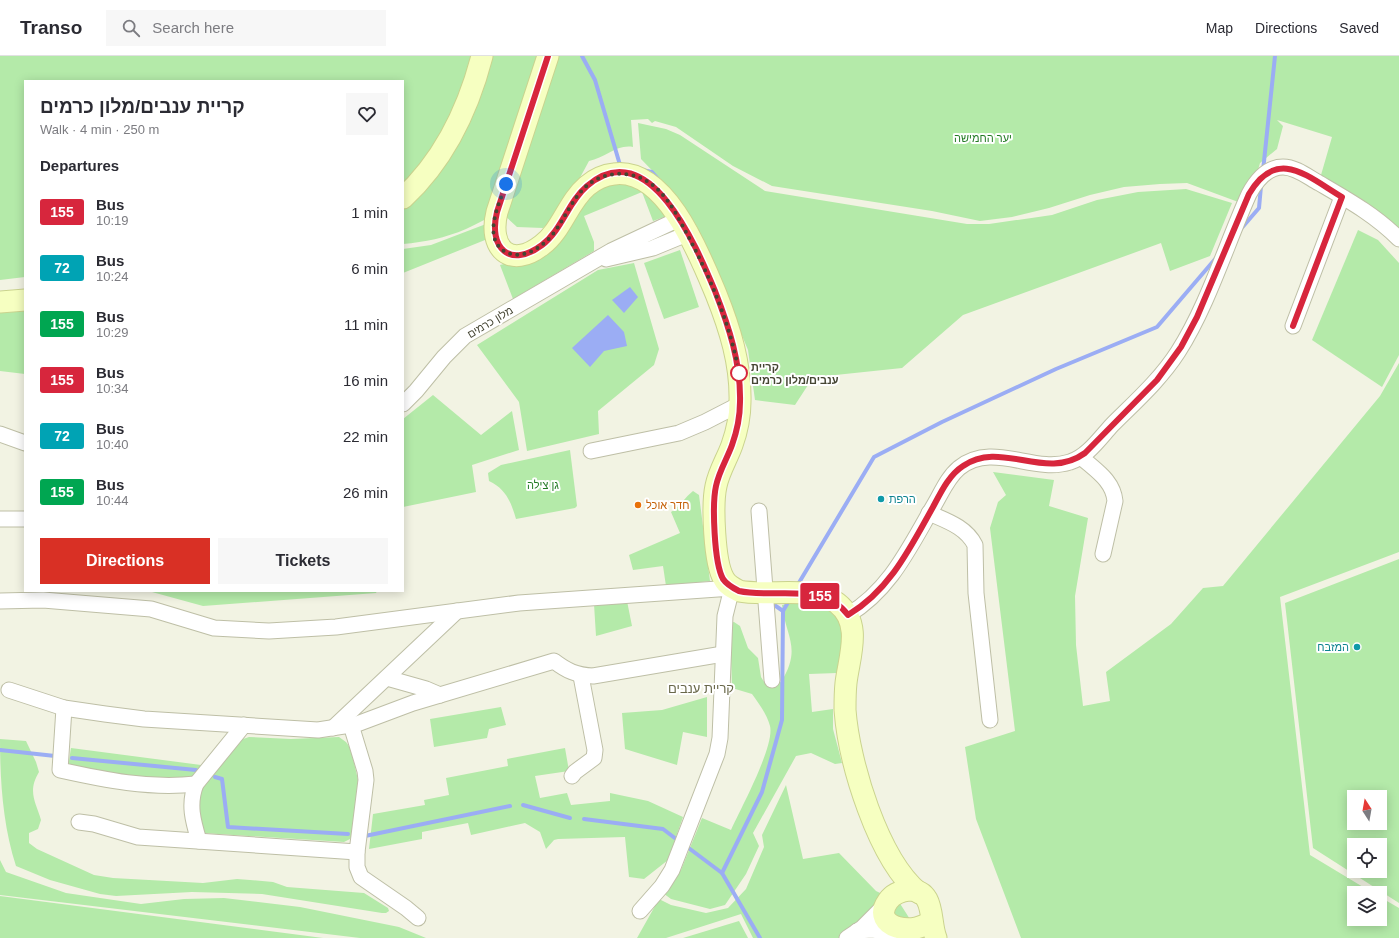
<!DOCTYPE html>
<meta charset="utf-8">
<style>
body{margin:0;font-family:Helvetica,Heebo,sans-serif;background:#f7f7f7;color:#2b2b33;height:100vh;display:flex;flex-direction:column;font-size:15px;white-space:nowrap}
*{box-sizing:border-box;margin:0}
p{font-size:13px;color:#7c7c81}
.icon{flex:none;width:22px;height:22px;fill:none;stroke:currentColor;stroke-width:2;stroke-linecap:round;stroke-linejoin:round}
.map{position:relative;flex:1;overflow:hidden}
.sheet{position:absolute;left:24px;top:24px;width:380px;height:512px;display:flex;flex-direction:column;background:#fff;border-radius:0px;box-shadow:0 2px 10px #0003}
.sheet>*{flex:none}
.badge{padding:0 8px;border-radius:3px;font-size:14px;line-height:26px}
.needle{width:26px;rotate:349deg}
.controls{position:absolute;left:1347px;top:734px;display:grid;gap:8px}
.controls a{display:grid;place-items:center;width:40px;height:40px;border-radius:0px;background:#fff;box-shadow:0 2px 10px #0003;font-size:20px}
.you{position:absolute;width:20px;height:20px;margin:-10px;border:3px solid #fff;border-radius:50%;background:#1a73e8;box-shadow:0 0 0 6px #1a73e833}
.map>.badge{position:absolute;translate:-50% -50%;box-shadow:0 0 0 2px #fff}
h2{padding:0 16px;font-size:15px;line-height:36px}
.round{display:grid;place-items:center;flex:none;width:42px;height:42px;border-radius:0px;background:#f7f7f7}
.head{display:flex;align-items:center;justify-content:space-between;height:68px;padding:0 16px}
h1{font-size:19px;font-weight:800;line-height:30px}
.button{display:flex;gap:8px;margin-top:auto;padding:8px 16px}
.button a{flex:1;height:46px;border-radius:0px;background:#d93025;color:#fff;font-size:16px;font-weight:800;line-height:46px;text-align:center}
.button a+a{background:#f7f7f7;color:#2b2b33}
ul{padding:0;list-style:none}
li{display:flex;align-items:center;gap:12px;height:56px;padding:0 16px}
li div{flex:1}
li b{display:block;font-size:15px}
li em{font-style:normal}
li .badge{min-width:44px;font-weight:700;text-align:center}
header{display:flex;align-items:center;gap:24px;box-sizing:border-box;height:56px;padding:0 20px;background:#fff;border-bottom:1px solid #e1e1e2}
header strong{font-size:19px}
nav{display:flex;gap:22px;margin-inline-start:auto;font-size:14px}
.search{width:280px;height:36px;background:#f7f7f7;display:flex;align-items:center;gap:10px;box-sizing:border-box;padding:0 14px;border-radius:0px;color:#7c7c81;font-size:15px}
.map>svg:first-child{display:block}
.green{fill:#b4eaa9;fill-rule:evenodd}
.water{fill:#9badf4}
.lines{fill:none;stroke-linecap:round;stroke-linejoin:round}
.stream{stroke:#9badf4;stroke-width:4}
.street-casing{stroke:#bebfa6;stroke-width:17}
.secondary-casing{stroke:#cad38e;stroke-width:23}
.street{stroke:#fff;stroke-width:15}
.secondary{stroke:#f6ffc1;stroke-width:21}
.line-casing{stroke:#fff;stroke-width:9}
.line{stroke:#d7263d;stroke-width:6}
.walk{stroke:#454533;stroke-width:4;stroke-dasharray:0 7.2}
.stop-dot{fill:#fff;stroke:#d7263d;stroke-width:2}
.culture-dot{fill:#0f9aa8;stroke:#fff;stroke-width:1.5}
.food-dot{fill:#e8710a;stroke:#fff;stroke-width:1.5}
.labels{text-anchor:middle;stroke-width:4;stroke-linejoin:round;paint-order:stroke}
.park-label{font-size:11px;fill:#237a24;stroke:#fff}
.street-label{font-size:11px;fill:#454533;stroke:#fff}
.stop-label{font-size:11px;font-weight:bold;fill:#454533;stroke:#fff;text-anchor:start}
.culture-label{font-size:11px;fill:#0d838f;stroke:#fff;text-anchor:start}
.food-label{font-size:11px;fill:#c56008;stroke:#fff;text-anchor:start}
.quarter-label{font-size:13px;fill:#69684a;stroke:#fff}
</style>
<header>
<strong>Transo</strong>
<div class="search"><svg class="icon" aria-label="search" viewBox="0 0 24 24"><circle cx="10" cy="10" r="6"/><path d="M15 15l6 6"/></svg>Search here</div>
<nav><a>Map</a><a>Directions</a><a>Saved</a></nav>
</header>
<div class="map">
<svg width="1399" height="882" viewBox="0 0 1399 882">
<rect width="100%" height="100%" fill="#f2f3e3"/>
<g class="green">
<path d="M0,0H1399V178L1366,146L1321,119L1332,81L1277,64L1283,70L1277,93L1260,107L1256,121L1241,147L1187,127L1160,128L1124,131L1090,139L1049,152L1012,161L980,165L932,155L772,130L733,110L676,71L655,65L652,67L648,63L631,64L633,91C617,88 605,102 589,105L562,155L543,172L517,171L503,158C489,160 479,167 466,173C445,182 425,186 403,188V25H25V221L0,224Z"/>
<polygon points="638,67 666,73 680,79 765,135 967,168 989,168 1052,159 1097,144 1138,136 1186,133 1232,147 1210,200 1170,215 1161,187 963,259 902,312 826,320 808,329 795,349 755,344 748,294 696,169 676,139 641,103"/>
<polygon points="622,127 639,131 667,160 653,165 642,136 584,160 594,186 594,195 513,243 500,209 508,207 604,130"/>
<polygon points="486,168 485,184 403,217 403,193 431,189"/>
<polygon points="1358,174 1378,184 1399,207 1399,299 1382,331 1312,284"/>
<polygon points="680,194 699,251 664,263 644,207"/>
<polygon points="634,207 659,293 654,309 598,355 599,378 527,395 519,346 477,289 598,214"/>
<polygon points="25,255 25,318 0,315 0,257"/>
<polygon points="1399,307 1399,496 1280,541 1310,799 1373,837 1354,837 1354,863 1380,863 1380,841 1399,852 1399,882 1021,882 976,763 965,691 1015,675 990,472 998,446 1006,439 993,416 1054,424 1049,450 1088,462 1075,540 1076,589 1083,650 1110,645 1106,616 1171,568 1203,532 1223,530 1380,340"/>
<polygon points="433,339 481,379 512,355 519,394 472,409 476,436 403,451 403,363"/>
<path d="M570,394L577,450L575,452L516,463C511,446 506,433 489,425L488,417L501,409Z"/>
<path d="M693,435L699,439L710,525L666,530L663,510L633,514L629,499L680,477L671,456C681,450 684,442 693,435Z"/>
<path d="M1399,503V847L1313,792L1285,547ZM1354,741H1380V767H1354ZM1354,789H1380V815H1354Z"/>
<polygon points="162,535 377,535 376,537 203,550 152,536"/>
<polygon points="627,545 632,570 596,580 594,548"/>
<path d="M801,545L824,548L838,558L843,584L837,617L809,618L812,656L833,653V673L842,707L835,708L811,697L796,700L753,777L759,790L746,818L725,849L710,853L671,843L663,837L681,814L702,762L731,774C740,754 775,690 770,670C767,658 759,648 752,638L732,632L730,567L734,566L740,570L748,592L758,602L761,621L766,629L781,626C802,592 786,582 782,549Z"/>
<polygon points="707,641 707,681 683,676 677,709 625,693 622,657 662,654"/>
<polygon points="501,651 506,669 489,673 487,682 434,691 430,663"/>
<polygon points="249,681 291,683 339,681 346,686 351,693 358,724 354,776 350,783 344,786 203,777 197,763 200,730 240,684"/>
<path d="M0,683L26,685L36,706L39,716C27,736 36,746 41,764L38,773L29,777V787L37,793L94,819L113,822L203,827L237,823L250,824L273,826L287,831L364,837L388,852L389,855L386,857H382L262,838L192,836L116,840L100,838L50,824L16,810C3,770 0,725 0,683Z"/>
<polygon points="71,692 201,709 194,724 172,726 68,711"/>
<polygon points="565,692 569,715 535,720 540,742 567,737 571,749 610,745 610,737 648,745 683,761 668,804 644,823 629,821 625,781 558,783 554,784 546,793 540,776 525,767 471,779 468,767 422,776 422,783 369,793 373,758 425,749 424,744 449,739 446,722 508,710 507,703"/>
<polygon points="786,729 803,803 839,797 876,835 899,846 922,882 753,882 741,858 666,882 637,882 659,843 671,849 706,857 728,852 746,833 764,791 762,779"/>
<polygon points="0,804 6,816 66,837 141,848 184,843 224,842 300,851 399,871 426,882 360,882 0,839"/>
<polygon points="0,840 323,882 0,882"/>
<polygon points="739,865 748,882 683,882"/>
</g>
<g class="water">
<polygon points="630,231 638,241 624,257 612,244"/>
<polygon points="608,259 624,276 627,290 604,295 590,311 572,292"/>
</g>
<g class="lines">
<g class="stream">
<polyline points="582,0 595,24 620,109 624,110"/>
<polyline points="642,114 652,116 658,123"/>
<polyline points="1263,115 1275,0"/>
<polyline points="1240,174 1259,152 1261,130"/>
<polyline points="797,530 874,401 942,366 1056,313 1157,271 1216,202"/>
<polyline points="783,555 790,543"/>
<polyline points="0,694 55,700"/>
<polyline points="72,702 196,714"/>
<polyline points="215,721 222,723 228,771 348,778"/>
<polyline points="523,749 570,762"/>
<polyline points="584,763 663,773 680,786"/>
<polyline points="365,780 510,750"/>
<polyline points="686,790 722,817 760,882"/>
<polyline points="722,817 762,736 782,664 783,555 770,546"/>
</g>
<g class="street-casing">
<g id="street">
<polyline points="606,203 653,192 687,178"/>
<polyline points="1293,270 1342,141"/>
<polyline points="403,348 416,335 444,301 465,280 611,195 679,163"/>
<polyline points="0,378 25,387"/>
<polyline points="591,395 679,377 705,366 740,348"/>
<path d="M1081,401C1095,414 1113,424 1115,445L1103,498"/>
<polyline points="759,455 772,624"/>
<path d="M929,457C947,465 966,471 975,489L976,537L990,664"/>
<polyline points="0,463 25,463"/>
<polyline points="0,545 43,544 151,553 214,572 269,575 336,571 519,547 732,532 725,560 720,682 717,698 672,814 662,830 640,855"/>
<path d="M848,559C890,534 909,492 933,451C941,438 947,422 959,412C993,385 1033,418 1070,406C1087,401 1100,382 1112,369C1135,346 1160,324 1178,296C1208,249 1226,189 1249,138C1256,125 1267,111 1283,111C1296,111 1308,121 1319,127C1348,144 1375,159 1399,183"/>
<polyline points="387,622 426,633 440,639"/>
<path d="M9,634L64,652L105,658L144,663L318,674L357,668L413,647L554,605C567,615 576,619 593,620L723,598"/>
<path d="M64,652L60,714C105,724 149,733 196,728"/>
<polyline points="351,669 365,715 366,724 357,796 357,811 361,821 406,852 418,862"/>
<polyline points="333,672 457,555"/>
<polyline points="572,720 575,716 594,702 595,694 581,620"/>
<polyline points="79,766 94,768 138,781 357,796"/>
<path d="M199,785C193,765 188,748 196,728L244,669"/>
<polyline points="857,875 872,874 893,877"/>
<polyline points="847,882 862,872 886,848"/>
</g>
</g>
<g class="secondary-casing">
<g id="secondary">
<path d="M548,0L497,156C488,192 510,214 542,189C562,174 568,146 587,130C594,124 604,119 614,118C666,111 700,200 716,238C730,273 741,308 740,346C740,361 737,375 732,389C727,403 719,415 716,430C712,448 714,507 724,523C727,529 733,532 739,535C768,541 814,529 837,547C863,567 849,601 846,627C845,636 845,646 845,654C849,707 878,803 919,837"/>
<path d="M403,142C445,103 468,54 482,0"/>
<polyline points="0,246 25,244"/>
<path d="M932,863C917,882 869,872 888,845C893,838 900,835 909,834C936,834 929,865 936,882"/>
</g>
</g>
<use href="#street" class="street"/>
<use href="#secondary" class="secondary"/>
</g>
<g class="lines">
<g class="line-casing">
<path id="line" d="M548,0L497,156C488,192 510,213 542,189C562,174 568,146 587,130C649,76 697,192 715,235C729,271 741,307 740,346C740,361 737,375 732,389C727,403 719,415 716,430C712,448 714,507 723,523C727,529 733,532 739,535C775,543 823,525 848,559C890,534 910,492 933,451C941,436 949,419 963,410C1001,383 1045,426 1085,397L1157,324L1181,291L1197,261L1249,138C1277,90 1308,121 1342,141L1293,270"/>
</g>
<use href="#line" class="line"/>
<path class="walk" d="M506,128C500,146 482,181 504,195C517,203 532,197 543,188C566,170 570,135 599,122C616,115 635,117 650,127C667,139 677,159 686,176C710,221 730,267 739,317"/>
</g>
<circle class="stop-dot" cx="739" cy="317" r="8"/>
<g class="culture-dot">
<circle cx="881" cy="443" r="4"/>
<circle cx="1357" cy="591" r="4"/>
</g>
<circle class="food-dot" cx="638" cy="449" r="4"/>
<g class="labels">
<g class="park-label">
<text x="983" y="86">יער החמישה</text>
<text x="543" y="433">גן צילה</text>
</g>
<g class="street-label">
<text transform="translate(490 266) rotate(-31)" y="4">מלון כרמים</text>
</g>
<g class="stop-label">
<text x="751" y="315">קריית<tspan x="751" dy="13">ענבים/מלון כרמים</tspan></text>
</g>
<g class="culture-label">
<text x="889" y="447">הרפת</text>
<text x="1349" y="595" text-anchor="end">המזבח</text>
</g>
<g class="food-label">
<text x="646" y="453">חדר אוכל</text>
</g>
<g class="quarter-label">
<text x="701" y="637">קריית ענבים</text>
</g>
</g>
</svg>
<div class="controls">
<a><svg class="needle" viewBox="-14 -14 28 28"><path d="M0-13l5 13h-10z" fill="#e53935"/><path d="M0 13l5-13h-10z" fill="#7c7c81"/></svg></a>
<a><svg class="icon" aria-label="locate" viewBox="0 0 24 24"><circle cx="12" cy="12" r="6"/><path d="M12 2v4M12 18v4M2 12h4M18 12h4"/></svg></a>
<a><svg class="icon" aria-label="layers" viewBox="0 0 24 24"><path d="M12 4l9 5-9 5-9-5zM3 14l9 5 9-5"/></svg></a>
</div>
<div class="you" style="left:506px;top:128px"></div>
<b class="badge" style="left:820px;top:540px;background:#d7263d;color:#fff">155</b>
<section class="sheet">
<div class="head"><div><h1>קריית ענבים/מלון כרמים</h1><p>Walk · 4 min · 250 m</p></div><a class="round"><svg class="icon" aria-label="heart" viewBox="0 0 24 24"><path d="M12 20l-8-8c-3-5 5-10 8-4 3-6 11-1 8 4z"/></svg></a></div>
<h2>Departures</h2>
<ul>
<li><span class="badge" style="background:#d7263d;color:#fff">155</span><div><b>Bus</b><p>10:19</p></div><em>1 min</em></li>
<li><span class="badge" style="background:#00a3b4;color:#fff">72</span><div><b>Bus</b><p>10:24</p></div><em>6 min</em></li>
<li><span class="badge" style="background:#00a651;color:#fff">155</span><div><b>Bus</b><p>10:29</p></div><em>11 min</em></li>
<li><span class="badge" style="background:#d7263d;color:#fff">155</span><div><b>Bus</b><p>10:34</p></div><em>16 min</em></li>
<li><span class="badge" style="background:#00a3b4;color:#fff">72</span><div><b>Bus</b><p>10:40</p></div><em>22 min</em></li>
<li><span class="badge" style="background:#00a651;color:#fff">155</span><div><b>Bus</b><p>10:44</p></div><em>26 min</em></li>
</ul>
<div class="button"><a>Directions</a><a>Tickets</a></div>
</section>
</div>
